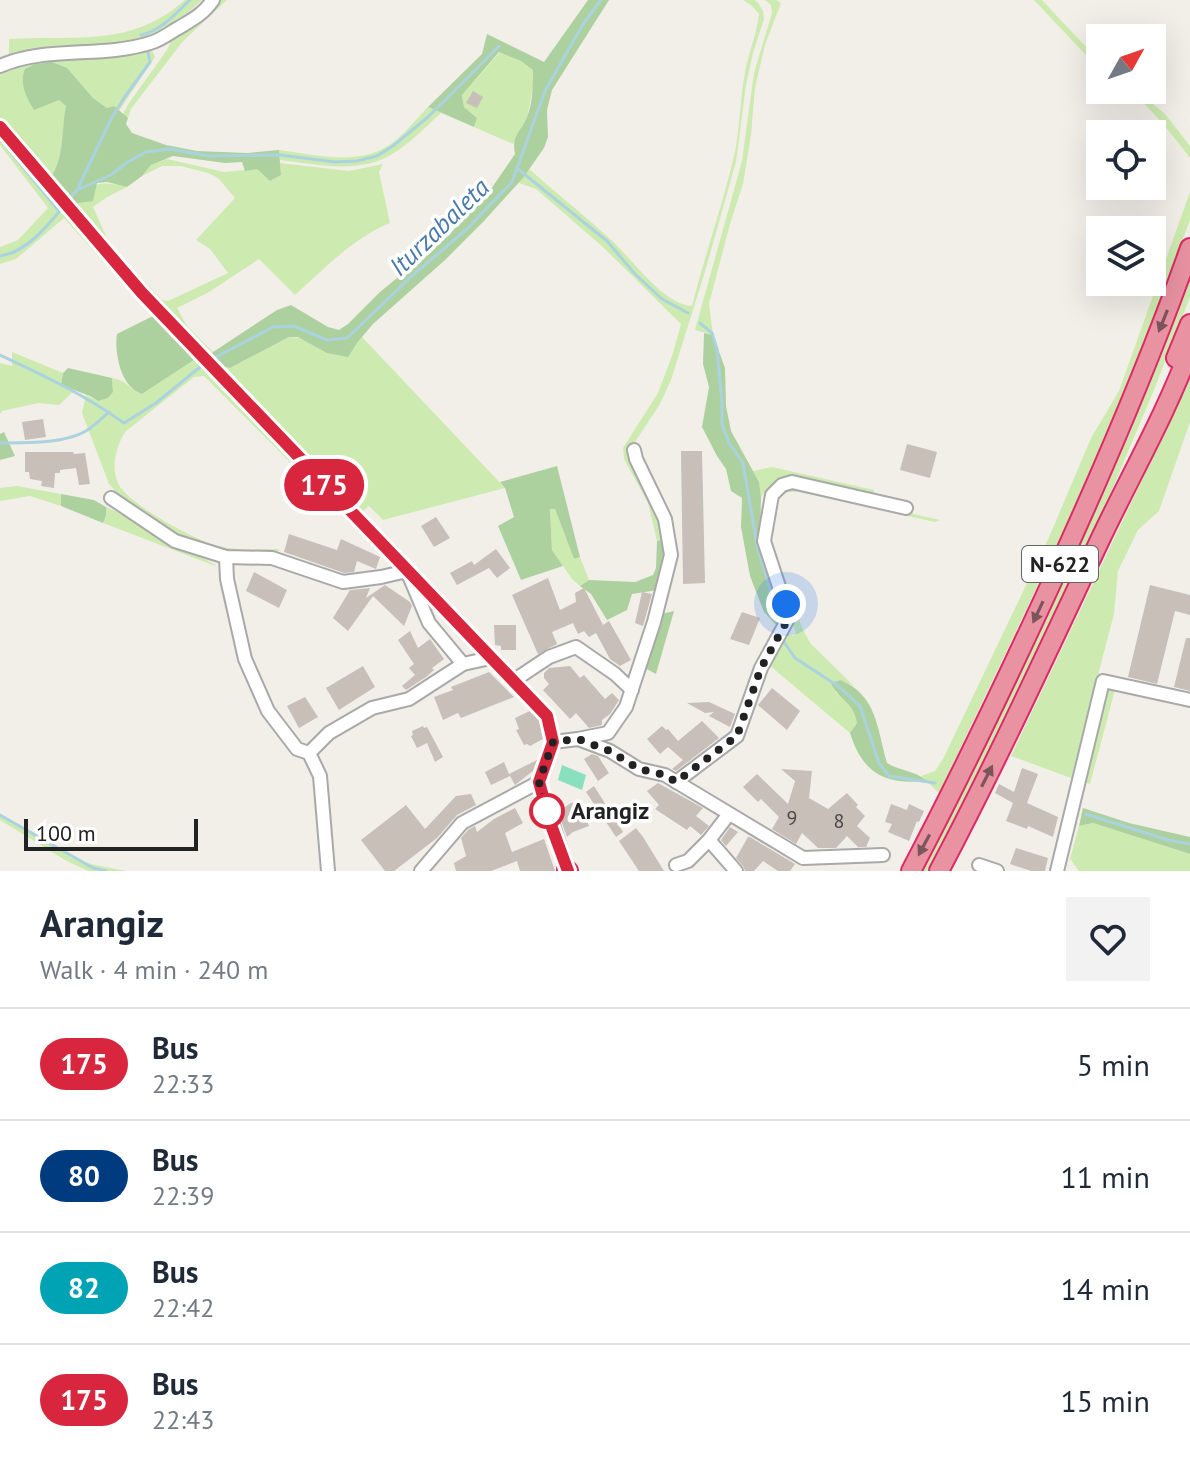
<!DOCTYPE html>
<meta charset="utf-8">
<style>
body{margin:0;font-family:"PT Sans",sans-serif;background:#f2f2f3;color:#1f2937;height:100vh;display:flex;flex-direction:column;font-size:30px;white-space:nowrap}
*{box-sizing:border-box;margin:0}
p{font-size:26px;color:#747a83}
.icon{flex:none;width:44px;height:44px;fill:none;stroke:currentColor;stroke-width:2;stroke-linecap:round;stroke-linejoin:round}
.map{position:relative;height:871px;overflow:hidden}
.details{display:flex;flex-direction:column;background:#fff;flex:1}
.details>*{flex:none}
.badge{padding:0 16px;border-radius:26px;font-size:28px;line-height:52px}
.needle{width:52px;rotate:50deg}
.controls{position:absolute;left:1086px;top:24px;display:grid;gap:16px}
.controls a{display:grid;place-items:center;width:80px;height:80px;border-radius:0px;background:#fff;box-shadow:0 8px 32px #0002;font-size:40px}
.scale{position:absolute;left:24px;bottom:20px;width:174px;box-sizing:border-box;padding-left:8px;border:4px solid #222;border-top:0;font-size:22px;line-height:28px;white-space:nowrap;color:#222;-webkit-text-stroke:6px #fff;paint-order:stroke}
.you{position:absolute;width:40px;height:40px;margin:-20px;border:6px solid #fff;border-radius:50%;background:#1a73e8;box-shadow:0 0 0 12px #1a73e833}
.map>.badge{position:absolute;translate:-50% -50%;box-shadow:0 0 0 4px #fff}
.round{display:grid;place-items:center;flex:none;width:84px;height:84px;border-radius:0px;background:#f2f2f3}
.overview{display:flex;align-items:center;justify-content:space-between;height:136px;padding:0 40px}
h1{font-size:38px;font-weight:700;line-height:60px}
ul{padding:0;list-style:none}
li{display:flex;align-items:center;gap:24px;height:112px;padding:0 40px;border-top:2px solid #e0e1e3}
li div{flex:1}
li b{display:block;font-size:30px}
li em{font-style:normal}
li .badge{min-width:88px;font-weight:700;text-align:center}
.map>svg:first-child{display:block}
.grass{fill:#cdebb0}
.forest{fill:#add19e}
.pitch{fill:#88e0be}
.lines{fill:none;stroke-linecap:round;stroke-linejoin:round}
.stream{stroke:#aad3df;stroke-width:3}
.building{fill:#c7bfb8}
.minor-casing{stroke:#a9a9a9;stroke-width:16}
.highway-casing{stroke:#dc2a67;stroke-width:22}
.minor{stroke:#fff;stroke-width:12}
.highway{stroke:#e892a2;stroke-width:18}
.oneway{fill:#7b545c}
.line-casing{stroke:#fff;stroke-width:18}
.line{stroke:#d7263d;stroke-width:12}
.walk{stroke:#222;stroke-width:8;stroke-dasharray:0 14.4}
.stop-dot{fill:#fff;stroke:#d7263d;stroke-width:4}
.labels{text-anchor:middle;stroke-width:7;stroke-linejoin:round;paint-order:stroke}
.number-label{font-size:20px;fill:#4b4948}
.shield{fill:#fff;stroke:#646464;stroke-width:2}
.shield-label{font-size:22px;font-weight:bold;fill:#222}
.stop-label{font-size:24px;font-weight:bold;fill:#222;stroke:#fff;text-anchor:start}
.water-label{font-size:26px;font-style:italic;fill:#4a7aab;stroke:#fff}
</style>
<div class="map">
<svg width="1190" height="871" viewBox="0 0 1190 871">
<rect width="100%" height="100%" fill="#f2efe9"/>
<g class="grass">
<path d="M185,0H202C174,27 135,46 96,47C81,47 66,45 52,46C37,47 23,52 9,56V39C76,35 131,48 185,0Z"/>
<polygon points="218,0 227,0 183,41 131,109 128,118 123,114 129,103 167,50 174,35"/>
<path d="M743,0H755L759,4L763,11L764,19L753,53L746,85L736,162L704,275L671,380L660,404L631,448L648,488L666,538L657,541L648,503L624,459L623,448L658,393L673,353L681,324L603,247L536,189L519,183L529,169C556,193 584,215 610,239C632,258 662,304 692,306C705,254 723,204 735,152C740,127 740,99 745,73C748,53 757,34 759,14L752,6Z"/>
<polygon points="765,0 776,0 781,3 765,45 755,88 751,135 743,184 730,224 709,304 713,335 695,330 742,161 754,73 772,13 771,5"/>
<polygon points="1034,0 1042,0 1100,62 1100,70"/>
<path d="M151,48L155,57L119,111L114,106L107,108L93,98L66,68L59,100L67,106C61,131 65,156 50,179L0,120V72L16,65L66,57H105Z"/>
<polygon points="500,52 521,61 533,69 533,88 527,117 513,144 474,127 477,118 464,107 462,95"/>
<path d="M1129,90H1136L1165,114L1190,146V158C1171,133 1153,110 1129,90Z"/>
<path d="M428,107L441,113C425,127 410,144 392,154C359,175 316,164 280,160L279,150C318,155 363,168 396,140C408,130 417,118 428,107Z"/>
<polygon points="0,134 58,204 155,315 152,316 64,218 16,259 0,264 0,247 18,240 48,208 0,145"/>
<path d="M167,159L224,172L257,169L270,181L281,175L280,163L349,171L383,164L379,172L390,223C353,238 324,269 295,295L259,259L209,292L177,308L187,326L213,352L207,356L137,280L70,204C94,185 95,179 127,187L107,197L93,207L106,236L122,258L162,300L168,301L228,273L210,249L196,240L235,198L218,178L208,173L181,166H162L142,176L151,165Z"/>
<polygon points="1190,192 1190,220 1136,363 1083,490 939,793 921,776 935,771 943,759 1050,535 1091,438 1119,391"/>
<polygon points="1190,272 1190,297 1154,390 1109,497 1003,727 930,871 920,871 995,725 1100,496"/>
<polygon points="289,337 357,343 362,337 505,488 383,520 369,506 360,514 218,367 220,366 230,368"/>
<polygon points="12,352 63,373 61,385 74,391 59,405 38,403 2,411 0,414 0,363 12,366"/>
<path d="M197,358L337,505L333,508L325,497L204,376L194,377L125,432C116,447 110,468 119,485C129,504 196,541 218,546C237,551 260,549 279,549L277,555L224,552L177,536L124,501L109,484L82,413L86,395L98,401L108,398L113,392L112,378C130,381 128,390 142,394Z"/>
<polygon points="1190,372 1190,422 1159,511 1138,530 1118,571 1114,614 1071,778 1011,756 1179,402"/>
<polygon points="772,467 874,490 873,499 782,480 771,485 761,497 759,482 753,471"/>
<polygon points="17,486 61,494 61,506 30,496 0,501 0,488"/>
<polygon points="789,486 940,520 935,522 799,492 788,492 780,497 773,511 770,537 773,555 804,632 811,644 854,686 841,680 835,692 855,711 857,723 850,733 769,665 785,634 793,636 796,633 767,541 777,494"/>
<path d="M106,507C128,516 147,529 168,540C185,549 202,556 218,567L103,523L106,516Z"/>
<polygon points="550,508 555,509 574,559 580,557 589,580 580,586 572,579 552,550"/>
<polygon points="1108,688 1115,690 1090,784 1084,782"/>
<polygon points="0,815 74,859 95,865 126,871 88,871 65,860 0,820"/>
<polygon points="1093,823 1190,854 1190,871 1079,871 1070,859 1079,826"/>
</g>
<g class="forest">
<path d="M588,0H609L552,90L547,110L548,137L544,148L523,178L483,222L445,260L373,324L357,343L348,357L327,353L298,337H289L230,368L221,366L218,367L207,356L277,310L291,305L328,327L339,330L348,324L380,292L447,237L491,189L515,154C511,135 521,132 527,117C533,102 533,85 533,70L521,61L499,52L462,95L464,107L477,118L474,127L428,107L482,54L487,34L544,62Z"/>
<path d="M52,62L67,68L93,98L107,108L114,106L128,118L126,124L132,133L166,145L197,151L247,153L279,150L281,175L270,181L257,169L245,171L242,162L225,163L173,156L151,165L142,176L127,187L107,182L97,183L93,201L70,204L50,179C65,156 61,131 66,106L59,100L34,110C26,97 19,83 25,69L35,64Z"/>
<path d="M155,315L197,358L142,394C121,388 114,353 117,334Z"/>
<polygon points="704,333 713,335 725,368 726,406 731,431 759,482 761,497 760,543 785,609 779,628 764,612 750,576 741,527 742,498 731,491 726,469 717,456 702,427 709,387 703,364"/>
<polygon points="68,368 112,378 113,392 108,398 98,401 90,396 61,385 63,373"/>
<polygon points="4,432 15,456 0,460 0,434"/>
<polygon points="557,466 580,557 574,559 555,509 550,509 552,550 563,566 521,580 498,526 514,517 505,488 500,482"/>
<polygon points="61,494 94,500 106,507 106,516 103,523 61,506"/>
<polygon points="666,538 668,560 658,590 632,594 627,610 607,620 591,594 580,586 589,580 635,582 653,575 656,568 657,541"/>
<polygon points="674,611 656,674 643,667 657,615"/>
<path d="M841,680C877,696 877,728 887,763C900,771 916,771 927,781C885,785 863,774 850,733L857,723C854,702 839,701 831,683Z"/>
<polygon points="1083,808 1129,823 1190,837 1190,854 1093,823 1079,826"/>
</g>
<polygon class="pitch" points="562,765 586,775 582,790 558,780"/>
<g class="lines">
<g class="stream">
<path d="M141,35C161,31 176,13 190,0"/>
<polyline points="0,139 59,211"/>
<polyline points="518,169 607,241 635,274 662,299 688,313"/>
<polyline points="78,188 111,119 124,98 150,62 148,52"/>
<polyline points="67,202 77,190 111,175 126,163 146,152 170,149 209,156 280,155 335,162 357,161 377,156 393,146 428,117 499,46"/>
<path d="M0,256C26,252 46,228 62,208"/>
<polyline points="700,323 712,333 717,349 722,402 722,424 729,443 743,463 757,545 780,622"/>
<path d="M0,355C43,375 85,395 124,423L156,403L200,367"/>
<polyline points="214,358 273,327 294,326 327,340 347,338 414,274 467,229 512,182 545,91 583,24 601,0"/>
<path d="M0,443C26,443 67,444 89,429C96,424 102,418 109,412"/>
<polyline points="783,637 784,642 795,658 838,686 860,706 879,763 889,776 935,783"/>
<polyline points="1086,814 1168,840 1190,844"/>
<polyline points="0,815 93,868 106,871"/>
</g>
</g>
<g class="building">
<polygon points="473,91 483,97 477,108 466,103"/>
<polygon points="43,419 46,437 25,440 22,422"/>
<polygon points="907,444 937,452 930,478 900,470"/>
<polygon points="681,451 702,451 705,583 683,584"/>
<polygon points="25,452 73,452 74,454 85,453 90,484 79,485 76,468 60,470 60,473 55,473 54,488 41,486 42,481 30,479 29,472 25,472"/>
<polygon points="436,517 450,538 434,547 421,526"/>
<polygon points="289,534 337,550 341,539 380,557 376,569 357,561 354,572 344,573 284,552"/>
<polygon points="496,549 510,568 497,578 489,568 457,585 450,573 472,561 474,565"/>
<polygon points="254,572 287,590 279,608 246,591"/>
<polygon points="548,578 560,610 576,602 575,593 584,588 603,625 609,621 631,660 620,666 610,659 596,633 589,637 584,631 578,634 573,623 552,632 557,644 538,654 512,595"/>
<polygon points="385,585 410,602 412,606 404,626 373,596 348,631 333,618 350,590 370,588 366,598"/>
<polygon points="1150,585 1190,595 1190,615 1175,611 1157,684 1128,677"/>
<polygon points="642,592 652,594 643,626 635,623"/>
<polygon points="742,612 760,618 749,645 730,639"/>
<polygon points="494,625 516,625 516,650 501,650 501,646 495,645"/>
<polygon points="410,631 418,648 430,639 444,659 432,668 434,670 426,677 406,690 402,686 415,675 409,668 414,664 398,640"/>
<polygon points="1186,638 1190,638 1190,691 1174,687"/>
<polygon points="363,666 375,687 339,710 326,688"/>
<polygon points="570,666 580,678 584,675 605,699 612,693 619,700 610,714 602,720 602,725 589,728 576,713 570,719 543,690 549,684 544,678 544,673 549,668"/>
<polygon points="489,672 514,697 461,718 458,713 443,720 434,697 453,690 451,687"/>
<polygon points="772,688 800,711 787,730 758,705"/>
<polygon points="305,697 318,717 299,728 287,706"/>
<polygon points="709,702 735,714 730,727 709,716 714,712 705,713 687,703"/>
<polygon points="530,711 539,720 543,739 530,746 527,744 524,745 516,730 519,729 515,718"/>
<polygon points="702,721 719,738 676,771 672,769 683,760 668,747 660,754 647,739 662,726 666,730 668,729 678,741"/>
<polygon points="423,726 424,728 427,727 443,757 435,762 427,743 417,748 411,736 413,735 412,731"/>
<polygon points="592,754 598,756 609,773 598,781 584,759"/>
<polygon points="537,760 533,771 515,785 510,776 491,785 485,772 504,762 509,774"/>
<polygon points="1022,768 1038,774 1027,803 1058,817 1053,837 1028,826 1027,829 1006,821 1013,803 995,793 999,784 1014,792"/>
<polygon points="781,769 812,771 809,798 828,809 847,793 858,805 856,807 865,816 857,826 870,838 866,847 858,847 847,836 836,848 818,848 802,833 796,844 772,829 779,817 761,799 758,802 743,787 757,774 788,804 795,781"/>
<polygon points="658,783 703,808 696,816 709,826 701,835 690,826 687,830 655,809 659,805 647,791"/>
<polygon points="594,786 623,832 616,837 586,792"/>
<polygon points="471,794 476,805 457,815 437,838 394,871 385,871 361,840 406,805 425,829 456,796"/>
<polygon points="580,802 589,826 573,832 567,837 558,812 571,803"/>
<polygon points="891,804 907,810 909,804 924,811 919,822 917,821 909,841 888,832 892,824 885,822"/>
<polygon points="515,808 523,823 505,833 512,852 544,839 555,871 520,871 517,861 491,871 456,871 454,863 466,856 461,838 468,830 475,826 477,832 494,819"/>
<polygon points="730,827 738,832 726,846 721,840"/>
<polygon points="636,828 643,837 664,871 639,871 619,841"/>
<polygon points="748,837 750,837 795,864 790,871 778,871 763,861 754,871 745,871 743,866 736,858"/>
<polygon points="1016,848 1048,858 1045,871 1031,871 1010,864"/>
</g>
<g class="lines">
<g class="minor-casing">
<g id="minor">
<path d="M0,66C48,45 103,59 153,42C162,39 171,32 180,27C195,18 203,14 213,0"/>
<polyline points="0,127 142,293 547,716 553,742 539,782 568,871"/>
<polyline points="111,498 175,541 226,557 272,558 343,582 381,577 407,571 429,623 463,664 490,658"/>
<polyline points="226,557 227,579 245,659 268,711 297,749 309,753 320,776 328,871"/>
<polyline points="513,681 549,657 576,647 615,674 632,690"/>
<polyline points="578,739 610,751 639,769 665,775 803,858 883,855"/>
<polyline points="553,742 578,739 608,733 626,707 654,622 671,555 665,519 636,459 634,450"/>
<polyline points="309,753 329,733 372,708 409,699 463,664"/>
<polyline points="676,782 737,736 761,668 789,617 764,541 772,495 782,485 792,482 906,508"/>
<polyline points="709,840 736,871"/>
<polyline points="676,865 688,861 709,840 729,814"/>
<polyline points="979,865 997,871"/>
<polyline points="421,871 462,823 539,782"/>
<polyline points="1057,871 1103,681 1190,700"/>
</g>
</g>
<g class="highway-casing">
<g id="highway">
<polyline points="1176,358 1190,324"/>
<polyline points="567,870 568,871"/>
<path d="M911,871C962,774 1009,675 1055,575C1104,468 1151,359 1190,248"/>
<path d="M939,871C996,763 1047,652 1099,542C1129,478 1165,416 1190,349"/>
</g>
</g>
<use href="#minor" class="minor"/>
<use href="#highway" class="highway"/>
</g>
<defs><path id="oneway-solid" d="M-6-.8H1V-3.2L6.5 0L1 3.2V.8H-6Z" transform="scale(2)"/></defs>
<g class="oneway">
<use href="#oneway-solid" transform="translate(1163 321) rotate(112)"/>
<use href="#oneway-solid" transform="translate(1038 612) rotate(115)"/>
<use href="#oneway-solid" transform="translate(987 776) rotate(-63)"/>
<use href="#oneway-solid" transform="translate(924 845) rotate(118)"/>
</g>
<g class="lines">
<g class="line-casing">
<polyline id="line" points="0,127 142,293 547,716 553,742 539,782 551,825 568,871"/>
</g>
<use href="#line" class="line"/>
<polyline class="walk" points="547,811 539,782 553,742 578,739 610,751 639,769 665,775 676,782 737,736 761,668 789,617 786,604"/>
</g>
<circle class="stop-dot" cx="547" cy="811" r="16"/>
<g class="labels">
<g class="number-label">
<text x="792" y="825">9</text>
<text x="839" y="828">8</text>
</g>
<rect class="shield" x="1022" y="546" width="76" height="36" rx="6"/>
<g class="shield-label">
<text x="1060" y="572">N-622</text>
</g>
<g class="stop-label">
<text x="571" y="819">Arangiz</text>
</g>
<g class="water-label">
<text transform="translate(439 227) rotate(-44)" y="9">Iturzabaleta</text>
</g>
</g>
</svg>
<div class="controls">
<a><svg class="needle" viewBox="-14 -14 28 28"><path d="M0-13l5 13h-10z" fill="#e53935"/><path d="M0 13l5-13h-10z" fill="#747a83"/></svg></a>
<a><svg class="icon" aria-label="locate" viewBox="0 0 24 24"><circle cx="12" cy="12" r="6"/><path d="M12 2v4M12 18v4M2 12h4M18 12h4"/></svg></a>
<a><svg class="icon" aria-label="layers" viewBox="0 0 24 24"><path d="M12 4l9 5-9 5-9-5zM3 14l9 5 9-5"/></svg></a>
</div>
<div class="scale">100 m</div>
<div class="you" style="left:786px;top:604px"></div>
<b class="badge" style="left:324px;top:485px;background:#d7263d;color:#fff">175</b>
</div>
<section class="details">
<div class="overview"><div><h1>Arangiz</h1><p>Walk · 4 min · 240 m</p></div><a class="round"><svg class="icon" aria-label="heart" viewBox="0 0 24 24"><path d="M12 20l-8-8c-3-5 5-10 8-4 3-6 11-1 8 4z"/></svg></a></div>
<ul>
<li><span class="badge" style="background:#d7263d;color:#fff">175</span><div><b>Bus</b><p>22:33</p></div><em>5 min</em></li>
<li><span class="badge" style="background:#003b80;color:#fff">80</span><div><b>Bus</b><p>22:39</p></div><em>11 min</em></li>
<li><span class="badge" style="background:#00a3b4;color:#fff">82</span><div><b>Bus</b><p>22:42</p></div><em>14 min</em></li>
<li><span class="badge" style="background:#d7263d;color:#fff">175</span><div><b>Bus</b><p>22:43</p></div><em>15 min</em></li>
</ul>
</section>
